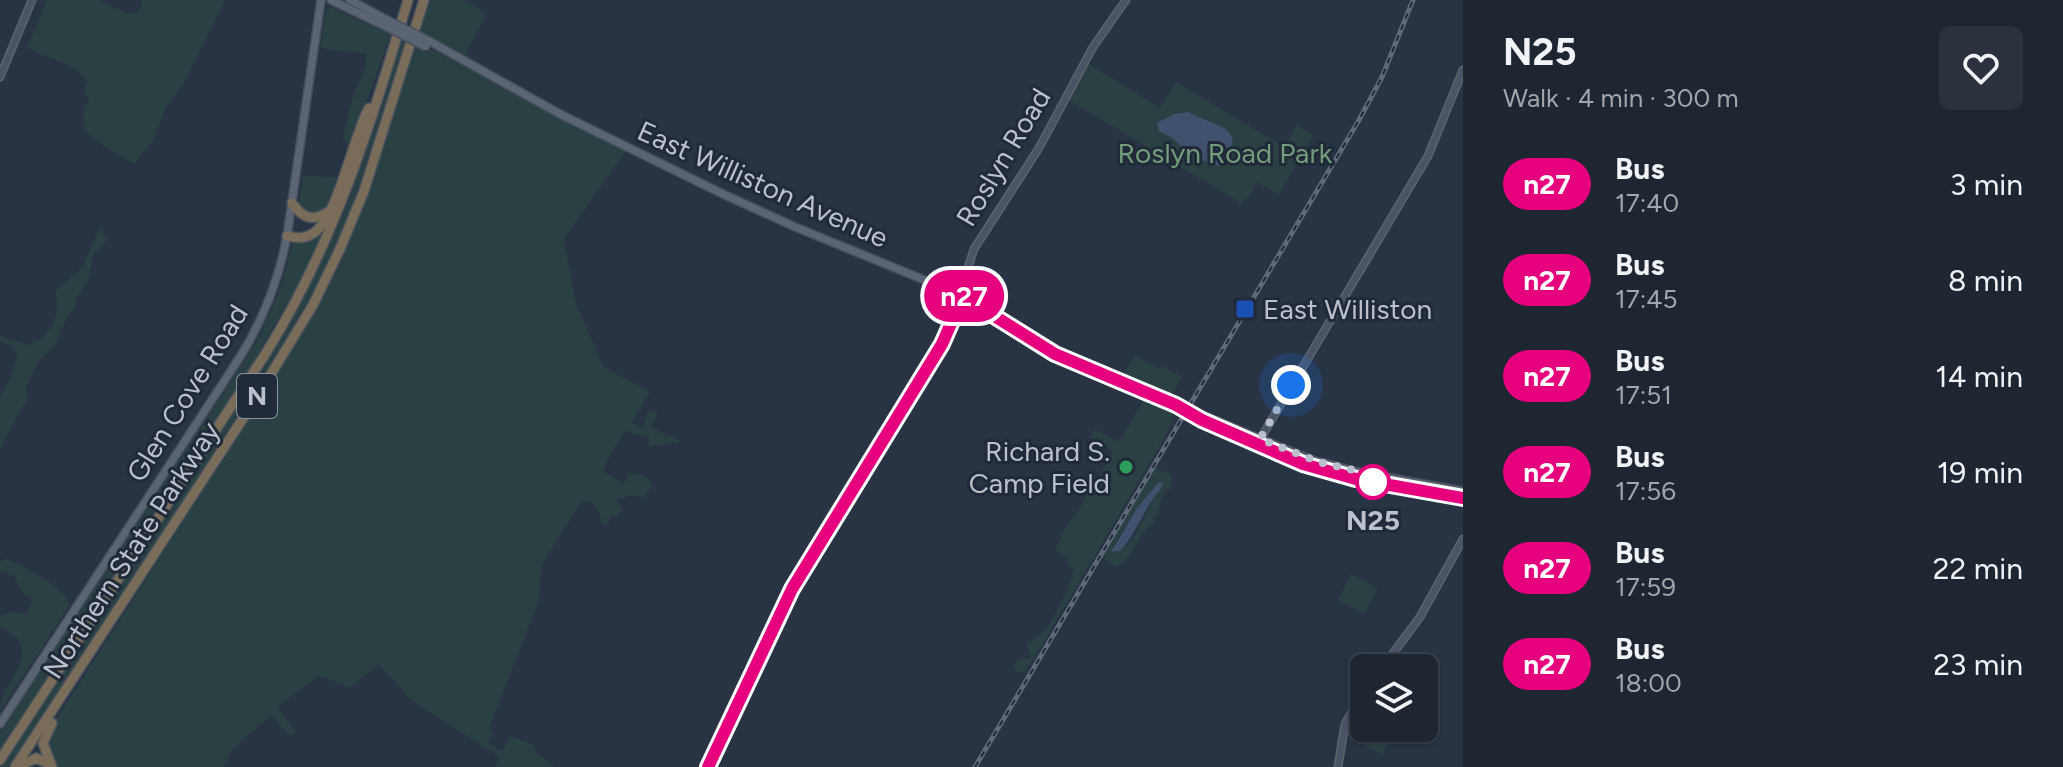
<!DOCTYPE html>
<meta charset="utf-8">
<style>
body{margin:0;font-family:Figtree,sans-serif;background:#2b323e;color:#f1f3f6;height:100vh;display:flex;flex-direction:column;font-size:30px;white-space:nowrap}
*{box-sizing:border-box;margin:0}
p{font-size:26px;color:#a1a5ac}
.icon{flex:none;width:44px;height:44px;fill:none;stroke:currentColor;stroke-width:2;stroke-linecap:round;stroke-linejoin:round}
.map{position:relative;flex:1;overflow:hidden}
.panel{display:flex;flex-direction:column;background:#1e2632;width:600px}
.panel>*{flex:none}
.badge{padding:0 16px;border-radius:26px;font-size:28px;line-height:52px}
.buttons{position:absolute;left:1350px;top:654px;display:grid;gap:16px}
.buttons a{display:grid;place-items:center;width:88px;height:88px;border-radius:12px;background:#1e2632;box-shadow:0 2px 6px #0004,0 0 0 2px #3c434d;font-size:40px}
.you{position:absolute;width:40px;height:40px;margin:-20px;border:6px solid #fff;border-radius:50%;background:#1a73e8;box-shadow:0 0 0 12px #1a73e833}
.map>.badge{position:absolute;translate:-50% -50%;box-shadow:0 0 0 4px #fff}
.round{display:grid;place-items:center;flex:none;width:84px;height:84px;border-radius:12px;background:#2b323e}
.overview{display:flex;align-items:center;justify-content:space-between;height:136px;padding:0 40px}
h1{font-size:38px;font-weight:700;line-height:60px}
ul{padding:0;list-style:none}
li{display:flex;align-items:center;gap:24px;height:96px;padding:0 40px}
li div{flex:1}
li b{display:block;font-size:30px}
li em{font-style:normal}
li .badge{min-width:88px;font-weight:700;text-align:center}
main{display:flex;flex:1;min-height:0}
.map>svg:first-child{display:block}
.green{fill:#2a4144;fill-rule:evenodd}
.water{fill:#3f516c}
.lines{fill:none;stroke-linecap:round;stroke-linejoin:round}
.secondary-casing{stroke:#5b6370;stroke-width:9}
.primary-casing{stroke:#464e5c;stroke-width:10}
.highway-casing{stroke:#47505d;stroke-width:12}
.secondary{stroke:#4b5466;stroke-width:6}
.primary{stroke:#5b6473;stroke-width:7}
.highway{stroke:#796d5a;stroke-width:9}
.rail-casing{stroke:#5f697a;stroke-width:5}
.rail{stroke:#212a38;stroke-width:2;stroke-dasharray:6;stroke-linecap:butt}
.primary-bridge-casing{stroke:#464e5c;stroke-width:10;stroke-linecap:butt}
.primary-bridge{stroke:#5b6473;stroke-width:7}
.line-casing{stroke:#fff;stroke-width:18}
.line{stroke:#e6007e;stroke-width:12}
.walk{stroke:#bac1cc;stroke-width:8;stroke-dasharray:0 14.4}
.transit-dot{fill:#1a4fb4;stroke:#212a38;stroke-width:3}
.leisure-dot{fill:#2e9e5b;stroke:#212a38;stroke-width:3}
.stop-dot{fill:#fff;stroke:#e6007e;stroke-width:4}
.labels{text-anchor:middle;stroke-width:6;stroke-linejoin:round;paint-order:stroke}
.shield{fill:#212a38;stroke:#8c94a0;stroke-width:2}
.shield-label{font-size:26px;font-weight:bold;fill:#bac1cc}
.park-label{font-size:28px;fill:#729d7c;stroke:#212a38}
.street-label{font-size:28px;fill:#bac1cc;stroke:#212a38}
.poi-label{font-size:28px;fill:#bac1cc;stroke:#212a38;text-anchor:start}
.stop-label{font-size:28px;font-weight:bold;fill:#bac1cc;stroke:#212a38}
</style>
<main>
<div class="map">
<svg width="1463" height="767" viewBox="0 0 1463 767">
<rect width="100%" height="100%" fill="#283343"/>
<g class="green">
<path d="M47,0H98L127,13H136L141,8L142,0H225L182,86L166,107L153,141L134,164L105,147L83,129L84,109L89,101L84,91L87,82C74,60 46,60 27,47Z"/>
<polygon points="431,0 464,0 487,13 465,54 487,67 487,69 418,31"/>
<path d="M331,7L391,34L330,202L326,210L309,216L298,207L303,175L338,178L348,143L343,139C346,124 351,100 357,86C363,74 367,68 366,54L320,48L325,12Z"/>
<polygon points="401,39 406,41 348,218 325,271 289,336 36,727 8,767 1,767 241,401 301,303 346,209"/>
<path d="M416,47L429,53L426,47L461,61L628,148L564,239L576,304L603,366L650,392L631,423L643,428L647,413L653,409L658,414L651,426C659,434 672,434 680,442L649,447V438L625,431L606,462L604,471L624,485L628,473L642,474L651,482V489L645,493L648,498C637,496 627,494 617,501L623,509L618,517L611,516L609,522L604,525L601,523C602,512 594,502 582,501L542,564L538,603L489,728L493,732L488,743L502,752L510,736L534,745L536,752L555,767H495L500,757L412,701L378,664L351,688L319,676L277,707L296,731L289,736L271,715L230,752L226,767L224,761L223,767H54L46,749L47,734L262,398L312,314L357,221Z"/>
<polygon points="1084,61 1160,108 1176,82 1284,147 1297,125 1313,135 1279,195 1256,182 1250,196 1241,203 1065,98"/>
<polygon points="331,219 314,256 249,370 0,751 0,733 258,340 282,284 292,243"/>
<path d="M103,227L106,242L93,255L88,281L77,297L76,306L65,321L55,346L38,362L26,387L27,400C16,415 9,433 0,449V398L12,375L17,354L12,347L0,340V335L27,345L41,339L53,325L57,310L56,290L82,268L98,231Z"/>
<polygon points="1135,355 1160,369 1163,366 1182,377 1170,398 1121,378"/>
<path d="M1145,398L1172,411L1174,418L1161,444L1033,660L1024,672H1016L1014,667L1016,661L1023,657L1028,660L1031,658L1026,644C1055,629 1063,598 1074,570L1068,566V558L1055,550L1065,528L1081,507L1091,483L1098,478L1113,451L1090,437L1095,429L1119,442Z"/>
<path d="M1155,468L1171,474L1172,482L1170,489L1166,490L1158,509L1160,514L1155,517L1154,523C1137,533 1134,559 1117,567L1101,557ZM1159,482L1158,494L1153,498C1147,515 1132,548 1114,553C1113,537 1147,497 1159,482Z"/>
<path d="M7,559C24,567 67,587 69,606L0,711C0,680 50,651 0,627V616L12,612L26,614L32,604L30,598L21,591L14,576L0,571V561Z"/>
<polygon points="1351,574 1378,589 1364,614 1338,600"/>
<polygon points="1364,692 1364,728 1396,728 1382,755 1342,733"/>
</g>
<g class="water">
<polygon points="1188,112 1226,129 1233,138 1229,159 1223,165 1216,166 1188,153 1174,139 1159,131 1157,123 1174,114"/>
<path d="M1159,482L1163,483C1161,491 1157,493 1153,499C1141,517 1134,536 1120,551L1111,552L1137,508Z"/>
</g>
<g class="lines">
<g class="secondary-casing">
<g id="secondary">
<polyline points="0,77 32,0"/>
<polyline points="1259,441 1428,156 1463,70"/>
<polyline points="1382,668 1420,617 1463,539"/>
<polyline points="707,767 792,589 945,339 974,249 1039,148 1093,47 1126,0"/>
<polyline points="1338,767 1345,724 1364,691"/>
</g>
</g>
<g class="primary-casing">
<g id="primary">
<polyline points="331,0 383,25"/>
<polyline points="350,0 385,19"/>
<polyline points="429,41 560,114 725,195 793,226 968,298 1038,345 1072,362 1312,460 1358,472 1463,491"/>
<polyline points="1185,410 1202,420 1317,469 1356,479 1463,498"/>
<path d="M0,724L240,357C263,320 279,279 287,236L321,0"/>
</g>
</g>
<g class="highway-casing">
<g id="highway">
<path d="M292,203C302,218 313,222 328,212"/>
<path d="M287,236C296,238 304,239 312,234C338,220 353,136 369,108"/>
<polyline points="52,723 43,743 52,767"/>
<path d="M0,760L266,353C336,240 370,126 408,0"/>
<polyline points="15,767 257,397 313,305 340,249 364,191 424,0"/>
<polyline points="18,767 36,758 50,764"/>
</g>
</g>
<use href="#secondary" class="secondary"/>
<use href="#primary" class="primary"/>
<use href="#highway" class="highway"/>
<g class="rail-casing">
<polyline id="rail" points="975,767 1359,120 1382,77 1413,0"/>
</g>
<use href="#rail" class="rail"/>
<g class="primary-bridge-casing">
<g id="primary-bridge">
<polyline points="385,19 429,41"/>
<polyline points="383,25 426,47"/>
</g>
</g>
<use href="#primary-bridge" class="primary-bridge"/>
</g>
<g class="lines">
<g class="line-casing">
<polyline id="line" points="708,767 792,589 942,344 953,319 959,294 1055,354 1176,405 1202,420 1303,464 1356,479 1463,498"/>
</g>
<use href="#line" class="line"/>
<polyline class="walk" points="1291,385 1260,439 1319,462 1375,475 1373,482"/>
</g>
<rect class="transit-dot" x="1235" y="299" width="20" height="20" rx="4"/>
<circle class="leisure-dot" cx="1126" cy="467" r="8"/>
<circle class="stop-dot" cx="1373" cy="482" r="16"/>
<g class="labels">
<rect class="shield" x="237" y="374" width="40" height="44" rx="6"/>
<g class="shield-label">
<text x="257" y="405">N</text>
</g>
<g class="park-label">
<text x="1225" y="163">Roslyn Road Park</text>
</g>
<g class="street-label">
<text transform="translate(1003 157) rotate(-59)" y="10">Roslyn Road</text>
<text transform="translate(763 184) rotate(24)" y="10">East Williston Avenue</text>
<text transform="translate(187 393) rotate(-58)" y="10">Glen Cove Road</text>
<text transform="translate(131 550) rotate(-57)" y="10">Northern State Parkway</text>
</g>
<g class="poi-label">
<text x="1263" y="319">East Williston</text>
<text x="1110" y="461" text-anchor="end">Richard S.<tspan x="1110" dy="32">Camp Field</tspan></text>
</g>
<g class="stop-label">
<text x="1373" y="530">N25</text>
</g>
</g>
</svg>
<div class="buttons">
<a><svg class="icon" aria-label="layers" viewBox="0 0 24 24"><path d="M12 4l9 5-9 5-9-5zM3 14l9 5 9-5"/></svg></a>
</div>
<div class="you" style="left:1291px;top:385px"></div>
<b class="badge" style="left:964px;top:296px;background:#e6007e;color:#fff">n27</b>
</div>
<section class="panel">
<div class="overview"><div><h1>N25</h1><p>Walk · 4 min · 300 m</p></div><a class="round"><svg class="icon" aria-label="heart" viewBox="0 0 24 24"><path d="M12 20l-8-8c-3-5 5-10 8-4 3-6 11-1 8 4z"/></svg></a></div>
<ul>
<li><span class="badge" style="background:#e6007e;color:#fff">n27</span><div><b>Bus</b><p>17:40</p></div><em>3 min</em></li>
<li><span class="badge" style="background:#e6007e;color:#fff">n27</span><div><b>Bus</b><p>17:45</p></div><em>8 min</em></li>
<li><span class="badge" style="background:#e6007e;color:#fff">n27</span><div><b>Bus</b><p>17:51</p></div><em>14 min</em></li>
<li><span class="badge" style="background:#e6007e;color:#fff">n27</span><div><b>Bus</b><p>17:56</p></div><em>19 min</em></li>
<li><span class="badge" style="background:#e6007e;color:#fff">n27</span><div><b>Bus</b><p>17:59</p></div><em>22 min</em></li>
<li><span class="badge" style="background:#e6007e;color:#fff">n27</span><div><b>Bus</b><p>18:00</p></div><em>23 min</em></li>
</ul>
</section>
</main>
